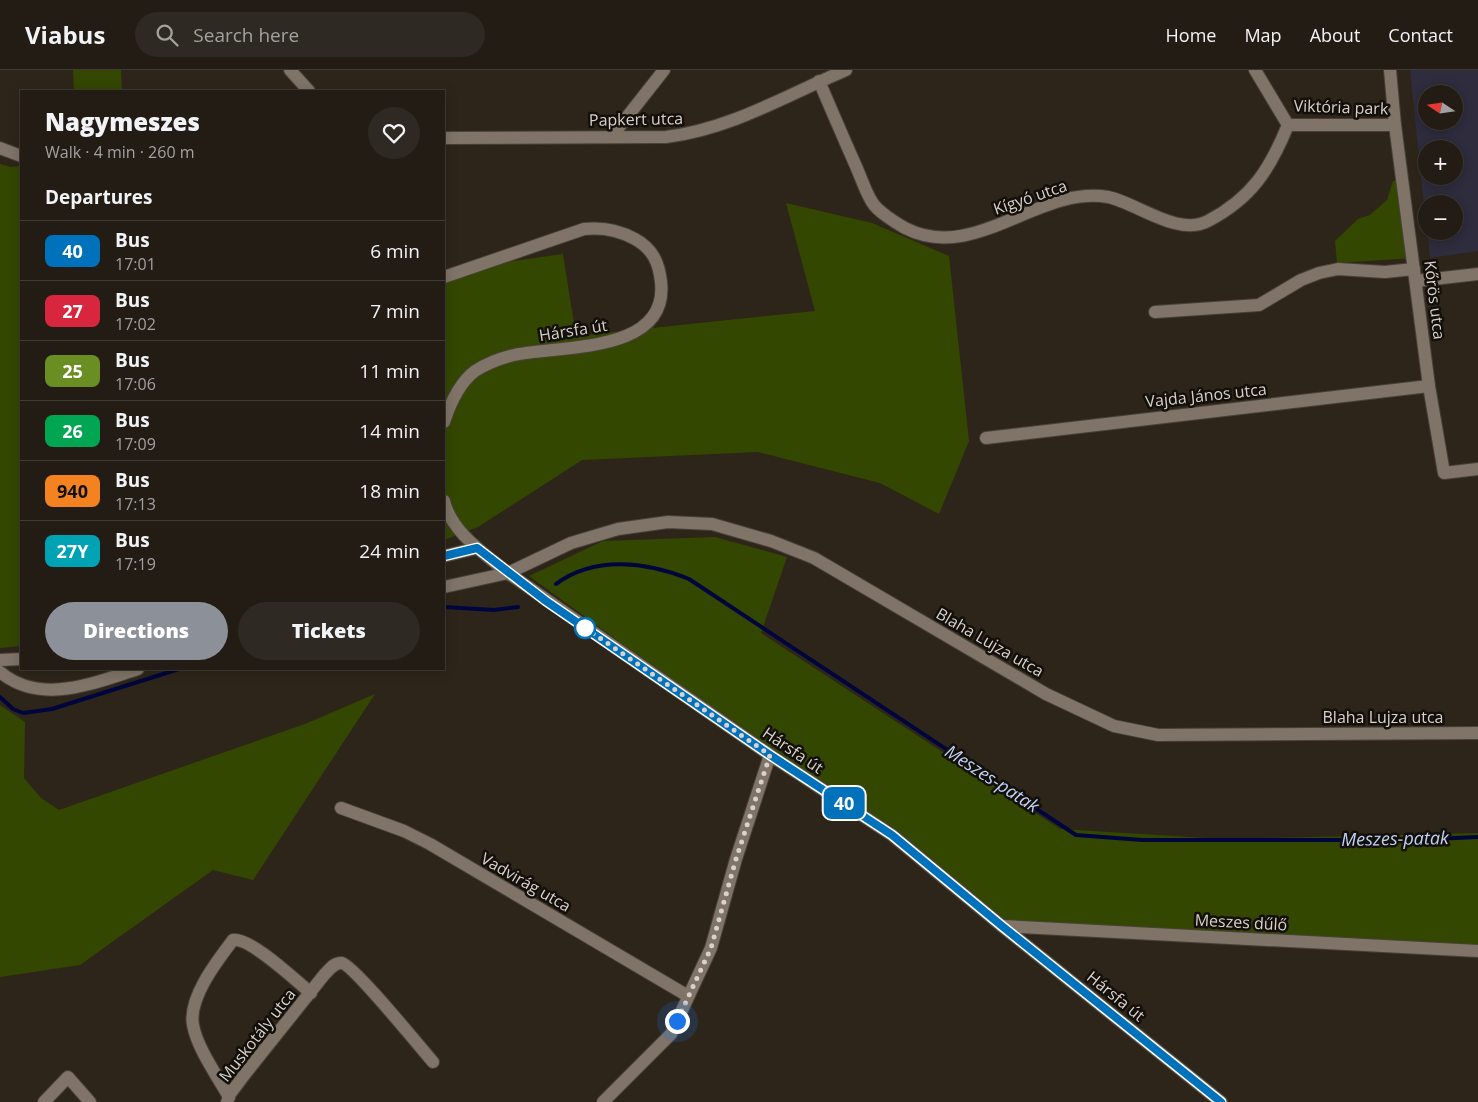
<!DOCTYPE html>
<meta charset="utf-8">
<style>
body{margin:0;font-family:"Open Sans",sans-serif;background:#2e2922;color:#f1f3f6;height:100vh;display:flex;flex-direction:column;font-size:19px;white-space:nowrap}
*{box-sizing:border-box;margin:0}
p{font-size:16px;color:#a2a1a0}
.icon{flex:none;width:28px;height:28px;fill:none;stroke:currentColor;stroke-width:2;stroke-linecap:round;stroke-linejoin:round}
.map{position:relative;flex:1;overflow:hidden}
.side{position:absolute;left:20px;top:20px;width:425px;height:580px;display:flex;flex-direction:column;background:#221c14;border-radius:0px;box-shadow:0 2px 12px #0003,0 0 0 1px #3f3a34}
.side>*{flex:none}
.badge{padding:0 10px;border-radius:8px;font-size:18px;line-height:32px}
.needle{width:32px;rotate:283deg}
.buttons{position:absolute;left:1418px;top:15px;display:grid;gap:10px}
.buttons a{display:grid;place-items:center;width:45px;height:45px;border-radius:50%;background:#221c14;box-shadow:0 2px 12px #0003,0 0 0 1px #3f3a34;font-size:25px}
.you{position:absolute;width:25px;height:25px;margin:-12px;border:4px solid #fff;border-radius:50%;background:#1a73e8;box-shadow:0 0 0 8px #1a73e833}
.map>.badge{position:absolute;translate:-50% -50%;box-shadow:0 0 0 2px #fff}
h2{padding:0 25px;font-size:19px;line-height:45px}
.round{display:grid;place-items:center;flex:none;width:52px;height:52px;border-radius:26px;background:#2e2922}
.overview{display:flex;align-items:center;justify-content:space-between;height:85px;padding:0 25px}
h1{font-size:24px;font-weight:800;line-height:38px}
.primary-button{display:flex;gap:10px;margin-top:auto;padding:10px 25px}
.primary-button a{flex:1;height:58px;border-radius:30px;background:#8c9099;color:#fff;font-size:20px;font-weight:800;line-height:58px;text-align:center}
.primary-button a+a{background:#2e2922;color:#f1f3f6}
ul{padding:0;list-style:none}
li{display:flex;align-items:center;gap:15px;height:60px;padding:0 25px;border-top:1px solid #3f3a34}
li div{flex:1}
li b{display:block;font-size:19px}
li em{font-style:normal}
li .badge{min-width:55px;font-weight:700;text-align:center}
header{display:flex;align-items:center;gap:30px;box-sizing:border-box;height:70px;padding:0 25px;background:#221c14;border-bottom:1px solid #3f3a34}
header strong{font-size:24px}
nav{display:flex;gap:28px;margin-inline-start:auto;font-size:18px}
.search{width:350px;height:45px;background:#2e2922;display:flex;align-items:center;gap:12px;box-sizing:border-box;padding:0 18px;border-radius:28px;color:#a2a1a0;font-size:19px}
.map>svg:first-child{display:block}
.education{fill:#2e2c3d;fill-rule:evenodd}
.green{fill:#344700}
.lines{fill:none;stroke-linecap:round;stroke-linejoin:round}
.stream{stroke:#00063d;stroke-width:4}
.minor-casing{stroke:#484138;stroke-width:14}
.tertiary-casing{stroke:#484138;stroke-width:14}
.minor{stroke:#7f7467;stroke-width:12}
.tertiary{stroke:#7f7467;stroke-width:12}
.line-casing{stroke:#fff;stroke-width:11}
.line{stroke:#0072bc;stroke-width:8}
.walk{stroke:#d8d2cb;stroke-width:5;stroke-dasharray:0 9}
.stop-dot{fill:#fff;stroke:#0072bc;stroke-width:2.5}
.labels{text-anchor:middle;stroke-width:5;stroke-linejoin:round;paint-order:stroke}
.street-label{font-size:16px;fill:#d8d2cb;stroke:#130f0a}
.water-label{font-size:18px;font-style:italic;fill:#c0d2f5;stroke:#130f0a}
</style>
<header>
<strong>Viabus</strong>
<div class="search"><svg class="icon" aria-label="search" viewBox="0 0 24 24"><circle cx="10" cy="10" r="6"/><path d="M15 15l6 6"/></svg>Search here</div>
<nav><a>Home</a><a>Map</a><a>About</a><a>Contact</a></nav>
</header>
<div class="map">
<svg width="1478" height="1032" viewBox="0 0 1478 1032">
<rect width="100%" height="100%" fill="#2e251a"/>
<path class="education" d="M1410,0H1478V181L1430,188L1427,161H1454V134H1426V156ZM1426,24H1454V51H1426ZM1426,79H1454V106H1426Z"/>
<g class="green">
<polygon points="73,0 121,0 122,21 74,21"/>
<polygon points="0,94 11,97 21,96 21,576 0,578"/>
<polygon points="1403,110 1413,188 1337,193 1335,171 1358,149 1370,145 1387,130 1393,111"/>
<polygon points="786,133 872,153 949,186 969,371 939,444 880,413 758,382 582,390 478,457 444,470 444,201 563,184 576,266 815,241"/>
<polygon points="715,467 787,487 761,563 1060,759 1222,769 1478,763 1478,885 1002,850 529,506 603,471"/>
<polygon points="375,624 253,810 213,800 80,895 0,907 0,635 25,652 24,708 41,728 59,740 305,654"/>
</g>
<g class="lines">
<g class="stream">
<path d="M556,514C595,485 647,492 689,509L1076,765L1142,770H1411L1478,767"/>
<polyline points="444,537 494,540 518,537"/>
<polyline points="0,627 13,639 23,643 52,639 179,599"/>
</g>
<g class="minor-casing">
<g id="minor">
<polyline points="290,0 309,21"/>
<polyline points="1255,0 1288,55 1395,55"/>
<polyline points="1390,0 1395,55 1429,316 1444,403 1478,399"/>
<path d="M819,11C831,39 843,67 855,94C861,107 865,121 872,132C877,141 896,153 905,158C975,194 1038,115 1108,127C1137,133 1178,167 1208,151C1252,128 1270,99 1288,55"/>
<polyline points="612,66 664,0"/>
<path d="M444,68L666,67C731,59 787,25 846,0"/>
<polyline points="1416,211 1478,204"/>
<polyline points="1155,242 1259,235 1301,210 1319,203 1338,199 1385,202 1414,199"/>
<polyline points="986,368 1429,316"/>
<polyline points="444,517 508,503 571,473 618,459 668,452 712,454 771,471 814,488 1046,624 1114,656 1158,665 1478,663"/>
<path d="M0,602C41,636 93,613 138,599"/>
<polyline points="341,738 404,761 430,774 688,926"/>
<polyline points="1002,856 1478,881"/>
<path d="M229,1027C218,1007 197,978 193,955C188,928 217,891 233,870C250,867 295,910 311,923"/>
<polyline points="44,1032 68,1007 90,1032"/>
<path d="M227,1032L230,1024L245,1004L324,905C329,900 334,892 342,893C354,896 420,977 433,992"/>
<polyline points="603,1032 671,964 711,878 736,789 770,685"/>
</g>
</g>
<g class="tertiary-casing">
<g id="tertiary">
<polyline points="0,78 21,86"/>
<path d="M444,207L584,159C603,157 619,160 635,169C653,179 659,193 661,212C669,285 557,275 514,285C501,288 486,294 475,301C459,313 450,334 444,352"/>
<path d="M444,431C452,463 484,483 508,503L770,685L892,765L1002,856L1221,1032"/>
<polyline points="444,486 477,478"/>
<polyline points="0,590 21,589"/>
</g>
</g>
<use href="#minor" class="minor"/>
<use href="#tertiary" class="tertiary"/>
</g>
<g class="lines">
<g class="line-casing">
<polyline id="line" points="444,486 477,478 546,531 770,685 892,765 1002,856 1221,1032"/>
</g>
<use href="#line" class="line"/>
<polyline class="walk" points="585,558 578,553 770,685 736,789 711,878 677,951"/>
</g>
<circle class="stop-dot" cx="585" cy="558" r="10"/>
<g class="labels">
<g class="street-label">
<text transform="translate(1341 37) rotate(2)" y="6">Viktória park</text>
<text transform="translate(636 49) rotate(-1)" y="6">Papkert utca</text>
<text transform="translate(1030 127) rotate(-19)" y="6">Kígyó utca</text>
<text transform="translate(1435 230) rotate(83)" y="6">Kőrös utca</text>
<text transform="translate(573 260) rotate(-9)" y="6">Hársfa út</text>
<text transform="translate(1206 325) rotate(-6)" y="6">Vajda János utca</text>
<text transform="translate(990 572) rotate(30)" y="6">Blaha Lujza utca</text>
<text x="1383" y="653">Blaha Lujza utca</text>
<text transform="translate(793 680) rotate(34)" y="6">Hársfa út</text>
<text transform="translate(526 812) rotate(30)" y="6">Vadvirág utca</text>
<text transform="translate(1241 852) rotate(3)" y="6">Meszes dűlő</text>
<text transform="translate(1116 926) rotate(39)" y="6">Hársfa út</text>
<text transform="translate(257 965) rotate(-52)" y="6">Muskotály utca</text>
</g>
<g class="water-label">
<text transform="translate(992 709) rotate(33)" y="6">Meszes-patak</text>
<text transform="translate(1395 769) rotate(-1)" y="6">Meszes-patak</text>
</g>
</g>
</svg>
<div class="buttons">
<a><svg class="needle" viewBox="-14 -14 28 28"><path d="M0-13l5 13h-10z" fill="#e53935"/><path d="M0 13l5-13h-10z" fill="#a2a1a0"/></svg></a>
<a>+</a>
<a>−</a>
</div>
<div class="you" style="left:677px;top:951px"></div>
<b class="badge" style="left:844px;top:733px;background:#0072bc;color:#fff">40</b>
<section class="side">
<div class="overview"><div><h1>Nagymeszes</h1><p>Walk · 4 min · 260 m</p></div><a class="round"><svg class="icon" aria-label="heart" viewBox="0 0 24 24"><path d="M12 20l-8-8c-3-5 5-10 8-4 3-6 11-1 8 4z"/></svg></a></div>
<h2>Departures</h2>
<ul>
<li><span class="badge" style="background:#0072bc;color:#fff">40</span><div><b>Bus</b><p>17:01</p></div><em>6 min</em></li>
<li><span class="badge" style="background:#d7263d;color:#fff">27</span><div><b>Bus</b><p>17:02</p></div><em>7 min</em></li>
<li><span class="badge" style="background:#6b8e23;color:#fff">25</span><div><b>Bus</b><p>17:06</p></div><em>11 min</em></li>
<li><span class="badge" style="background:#00a651;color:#fff">26</span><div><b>Bus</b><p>17:09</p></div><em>14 min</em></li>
<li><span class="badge" style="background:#f58220;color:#111">940</span><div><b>Bus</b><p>17:13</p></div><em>18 min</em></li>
<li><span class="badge" style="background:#00a3b4;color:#fff">27Y</span><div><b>Bus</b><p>17:19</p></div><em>24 min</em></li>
</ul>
<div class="primary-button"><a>Directions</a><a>Tickets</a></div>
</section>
</div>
